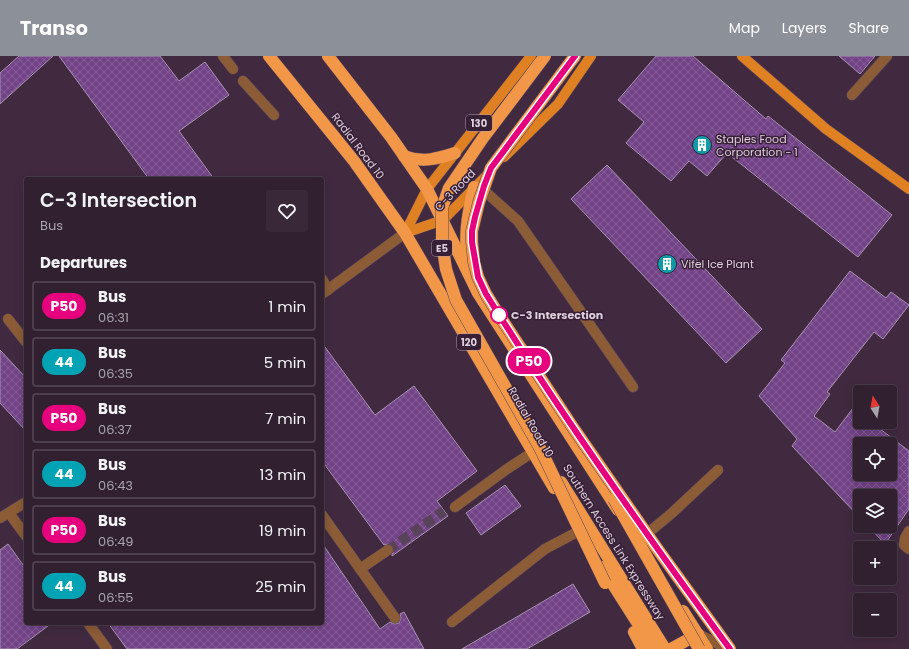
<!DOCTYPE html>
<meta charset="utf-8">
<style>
body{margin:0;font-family:Poppins,sans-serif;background:#392838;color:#f1f3f6;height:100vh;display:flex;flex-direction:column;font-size:15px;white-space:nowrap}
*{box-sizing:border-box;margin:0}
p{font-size:13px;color:#a8a3ab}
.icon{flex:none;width:22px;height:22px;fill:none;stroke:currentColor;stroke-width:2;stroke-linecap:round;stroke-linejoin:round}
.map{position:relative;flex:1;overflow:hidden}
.panel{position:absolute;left:24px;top:121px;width:300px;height:448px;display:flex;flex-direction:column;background:#312030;border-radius:4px;box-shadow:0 2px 10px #0003,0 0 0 1px #4c3e4c}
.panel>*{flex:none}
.badge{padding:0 8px;border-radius:13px;font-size:14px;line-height:26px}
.needle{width:26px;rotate:349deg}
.buttons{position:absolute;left:853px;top:329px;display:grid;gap:8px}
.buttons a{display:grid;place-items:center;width:44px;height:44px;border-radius:4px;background:#312030;box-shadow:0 2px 10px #0003,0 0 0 1px #4c3e4c;font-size:20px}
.map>.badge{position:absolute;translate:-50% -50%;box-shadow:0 0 0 2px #fff}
h2{padding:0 16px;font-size:15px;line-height:36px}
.round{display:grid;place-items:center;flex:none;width:42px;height:42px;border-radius:4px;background:#392838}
.overview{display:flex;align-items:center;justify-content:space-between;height:68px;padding:0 16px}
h1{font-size:19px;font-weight:600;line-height:30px}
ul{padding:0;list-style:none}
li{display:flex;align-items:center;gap:12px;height:50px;margin:0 8px 6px;padding:0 8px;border:2px solid #4c3e4c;border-radius:4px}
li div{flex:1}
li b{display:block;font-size:15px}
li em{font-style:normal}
li .badge{min-width:44px;font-weight:700;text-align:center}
header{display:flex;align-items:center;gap:24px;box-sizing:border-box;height:56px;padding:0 20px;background:#8c9099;color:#fff}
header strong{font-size:19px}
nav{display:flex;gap:22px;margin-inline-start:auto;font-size:14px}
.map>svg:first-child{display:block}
.building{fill:url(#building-cross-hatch);stroke:#a692b0;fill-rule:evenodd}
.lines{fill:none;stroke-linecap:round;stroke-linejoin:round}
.minor-tunnel{stroke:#594358;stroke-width:10;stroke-dasharray:10 5;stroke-linecap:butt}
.minor-casing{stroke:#5d485c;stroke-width:11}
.major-casing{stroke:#5d485c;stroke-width:11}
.highway-casing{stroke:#5d485c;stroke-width:13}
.minor{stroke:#8b5c36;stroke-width:10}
.major{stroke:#df8123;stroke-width:10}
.highway{stroke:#f29748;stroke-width:12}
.highway-bridge-casing{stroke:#5d485c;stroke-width:13;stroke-linecap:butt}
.highway-bridge{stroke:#f29748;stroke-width:12}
.line-casing{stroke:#fff;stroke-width:9}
.line{stroke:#e6007e;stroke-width:6}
.stop-dot{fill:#fff;stroke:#e6007e;stroke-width:2}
.labels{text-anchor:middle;stroke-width:3;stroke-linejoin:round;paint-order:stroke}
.shield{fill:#372036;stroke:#ad9bac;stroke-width:1}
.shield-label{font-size:10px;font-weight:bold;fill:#dfd0de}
.poi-label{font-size:11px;fill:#dfd0de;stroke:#372036;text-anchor:start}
.street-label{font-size:11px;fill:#dfd0de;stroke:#372036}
.stop-label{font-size:11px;font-weight:bold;fill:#dfd0de;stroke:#372036;text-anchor:start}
</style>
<header>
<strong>Transo</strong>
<nav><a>Map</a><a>Layers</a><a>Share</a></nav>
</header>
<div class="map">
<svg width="909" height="593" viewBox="0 0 909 593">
<defs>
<pattern id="building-cross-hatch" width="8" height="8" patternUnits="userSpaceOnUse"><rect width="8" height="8" fill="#734388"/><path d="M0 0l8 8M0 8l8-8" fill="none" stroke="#865d98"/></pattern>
</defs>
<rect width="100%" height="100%" fill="#412a40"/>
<g class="building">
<polygon points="19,0 53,0 0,48 0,17"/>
<polygon points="59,0 160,0 179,25 205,6 229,39 179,75 214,123 149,123"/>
<polygon points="656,0 693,0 766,63 768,60 892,159 858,201 727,97 707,120 689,105 671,125 626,87 644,66 618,44"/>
<polygon points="839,0 875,0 860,18"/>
<polygon points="607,109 762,273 726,307 571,143"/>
<path d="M850,215L886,242L891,236L909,249L883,283L874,276L827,336L830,338L814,360L835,376L853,352L860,358V366H871L909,395V453L885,488L868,470H890V440H860V462L792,390L797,383L759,340L785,307L781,304ZM860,388H890V418H860Z"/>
<polygon points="322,287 375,359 414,330 477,415 437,445 448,460 392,500 392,499 394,494 393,490 388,488 384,489 322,405"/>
<polygon points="0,294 26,322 26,375 0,347"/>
<polygon points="505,429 521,450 481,479 466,457"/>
<polygon points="322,487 380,573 390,566 395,568 399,567 401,562 400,558 404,556 424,593 127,593 108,567 322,567"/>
<polygon points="8,488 26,513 26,567 52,567 17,593 0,593 0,494"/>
<polygon points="573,528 590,556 527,593 462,593"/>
</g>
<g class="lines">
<polyline class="minor-tunnel" points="388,494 444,455"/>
<g class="minor-casing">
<g id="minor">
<polyline points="223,0 233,13"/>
<polyline points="243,25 274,59"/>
<polyline points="852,39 887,0"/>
<polyline points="479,130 518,165 633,331"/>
<polyline points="322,223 328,234"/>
<polyline points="322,238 405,177"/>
<polyline points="8,263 26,286"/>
<polyline points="455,451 507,413 533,396"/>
<polyline points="9,457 26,480"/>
<polyline points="322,459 395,562"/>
<polyline points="0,462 26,446"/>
<polyline points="909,475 905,482 904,489 909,493"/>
<polyline points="642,482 672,457 718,414"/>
<polyline points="360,513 388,494"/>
<polyline points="452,566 545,493 579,475"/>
<polyline points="88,567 107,593"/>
<polyline points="698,578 728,593"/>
</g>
</g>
<g class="major-casing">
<g id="major">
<polyline points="742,0 826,73 909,133"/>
<polyline points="504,101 558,48 591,0"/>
<polyline points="405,177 443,164 489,117"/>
<polyline points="405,177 427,133 531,0"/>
</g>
</g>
<g class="highway-casing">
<g id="highway">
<polyline points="269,0 354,105 405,177 554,432"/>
<polyline points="328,0 391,81 427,133 478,237 618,454"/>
<path d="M404,100C422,107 437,103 455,97"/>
<path d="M468,209C464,179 467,161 474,131"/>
<polyline points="561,426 665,593"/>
<polyline points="602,511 654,593"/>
<polyline points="683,555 707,593"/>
<polyline points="634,576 643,593"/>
<polyline points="671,593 698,578"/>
</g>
</g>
<use href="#minor" class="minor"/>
<use href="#major" class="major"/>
<use href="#highway" class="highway"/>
<g class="highway-bridge-casing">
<g id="highway-bridge">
<polyline points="545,0 483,82 449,132 442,152 442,187 446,213 456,244 540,392 605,527"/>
<polyline points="575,0 491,112 479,146 472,175 472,186 474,206 478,221 486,238 497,256 574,373 656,491 730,593"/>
<polyline points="614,443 699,593"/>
</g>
</g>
<use href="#highway-bridge" class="highway-bridge"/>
</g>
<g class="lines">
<g class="line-casing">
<path id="line" d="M575,0L491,112L484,130L475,161L472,175V186L478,221L486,238C562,360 645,477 730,593"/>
</g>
<use href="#line" class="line"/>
</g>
<defs>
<g id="building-disc" transform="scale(1)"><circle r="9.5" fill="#0f9aa8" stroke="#372036"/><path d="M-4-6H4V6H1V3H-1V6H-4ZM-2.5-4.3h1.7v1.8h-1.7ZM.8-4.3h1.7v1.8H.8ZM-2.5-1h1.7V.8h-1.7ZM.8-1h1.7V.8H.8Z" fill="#fff"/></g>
</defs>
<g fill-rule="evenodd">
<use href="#building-disc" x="702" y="89"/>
<use href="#building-disc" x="667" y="208"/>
</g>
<circle class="stop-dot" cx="499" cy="259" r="8"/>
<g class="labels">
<g class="shield">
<rect x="466" y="59" width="26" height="16" rx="3"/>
<rect x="432" y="184" width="20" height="16" rx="3"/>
<rect x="457" y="278" width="24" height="16" rx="3"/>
</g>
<g class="shield-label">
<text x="479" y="71">130</text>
<text x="442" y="196">E5</text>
<text x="469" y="290">120</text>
</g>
<g class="poi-label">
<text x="716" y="87">Staples Food<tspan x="716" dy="13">Corporation - 1</tspan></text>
<text x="681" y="212">Vifel Ice Plant</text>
</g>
<g class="street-label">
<text transform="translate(358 90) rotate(53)" y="4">Radial Road 10</text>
<text transform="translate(455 134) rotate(-46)" y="4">C-3 Road</text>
<text transform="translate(531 366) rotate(60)" y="4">Radial Road 10</text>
<text transform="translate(614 486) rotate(58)" y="4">Southern Access Link Expressway</text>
</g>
<g class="stop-label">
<text x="511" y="263">C-3 Intersection</text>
</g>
</g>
</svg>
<div class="buttons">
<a><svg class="needle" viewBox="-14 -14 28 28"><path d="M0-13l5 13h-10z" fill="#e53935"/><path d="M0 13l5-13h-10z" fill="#a8a3ab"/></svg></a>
<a><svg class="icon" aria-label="locate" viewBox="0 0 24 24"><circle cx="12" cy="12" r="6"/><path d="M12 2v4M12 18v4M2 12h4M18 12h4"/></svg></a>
<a><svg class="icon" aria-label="layers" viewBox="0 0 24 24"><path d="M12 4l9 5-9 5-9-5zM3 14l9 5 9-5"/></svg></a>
<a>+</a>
<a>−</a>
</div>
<b class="badge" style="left:529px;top:305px;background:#e6007e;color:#fff">P50</b>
<section class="panel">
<div class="overview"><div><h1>C-3 Intersection</h1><p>Bus</p></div><a class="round"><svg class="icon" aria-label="heart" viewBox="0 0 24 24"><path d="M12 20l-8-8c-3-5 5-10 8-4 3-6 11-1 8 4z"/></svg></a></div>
<h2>Departures</h2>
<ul>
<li><span class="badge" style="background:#e6007e;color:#fff">P50</span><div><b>Bus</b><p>06:31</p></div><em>1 min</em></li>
<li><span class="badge" style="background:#00a3b4;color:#fff">44</span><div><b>Bus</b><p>06:35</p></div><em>5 min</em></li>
<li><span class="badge" style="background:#e6007e;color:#fff">P50</span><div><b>Bus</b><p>06:37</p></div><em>7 min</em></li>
<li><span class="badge" style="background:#00a3b4;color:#fff">44</span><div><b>Bus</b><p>06:43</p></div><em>13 min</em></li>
<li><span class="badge" style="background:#e6007e;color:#fff">P50</span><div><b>Bus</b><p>06:49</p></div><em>19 min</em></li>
<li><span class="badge" style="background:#00a3b4;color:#fff">44</span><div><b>Bus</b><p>06:55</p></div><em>25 min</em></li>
</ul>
</section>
</div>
